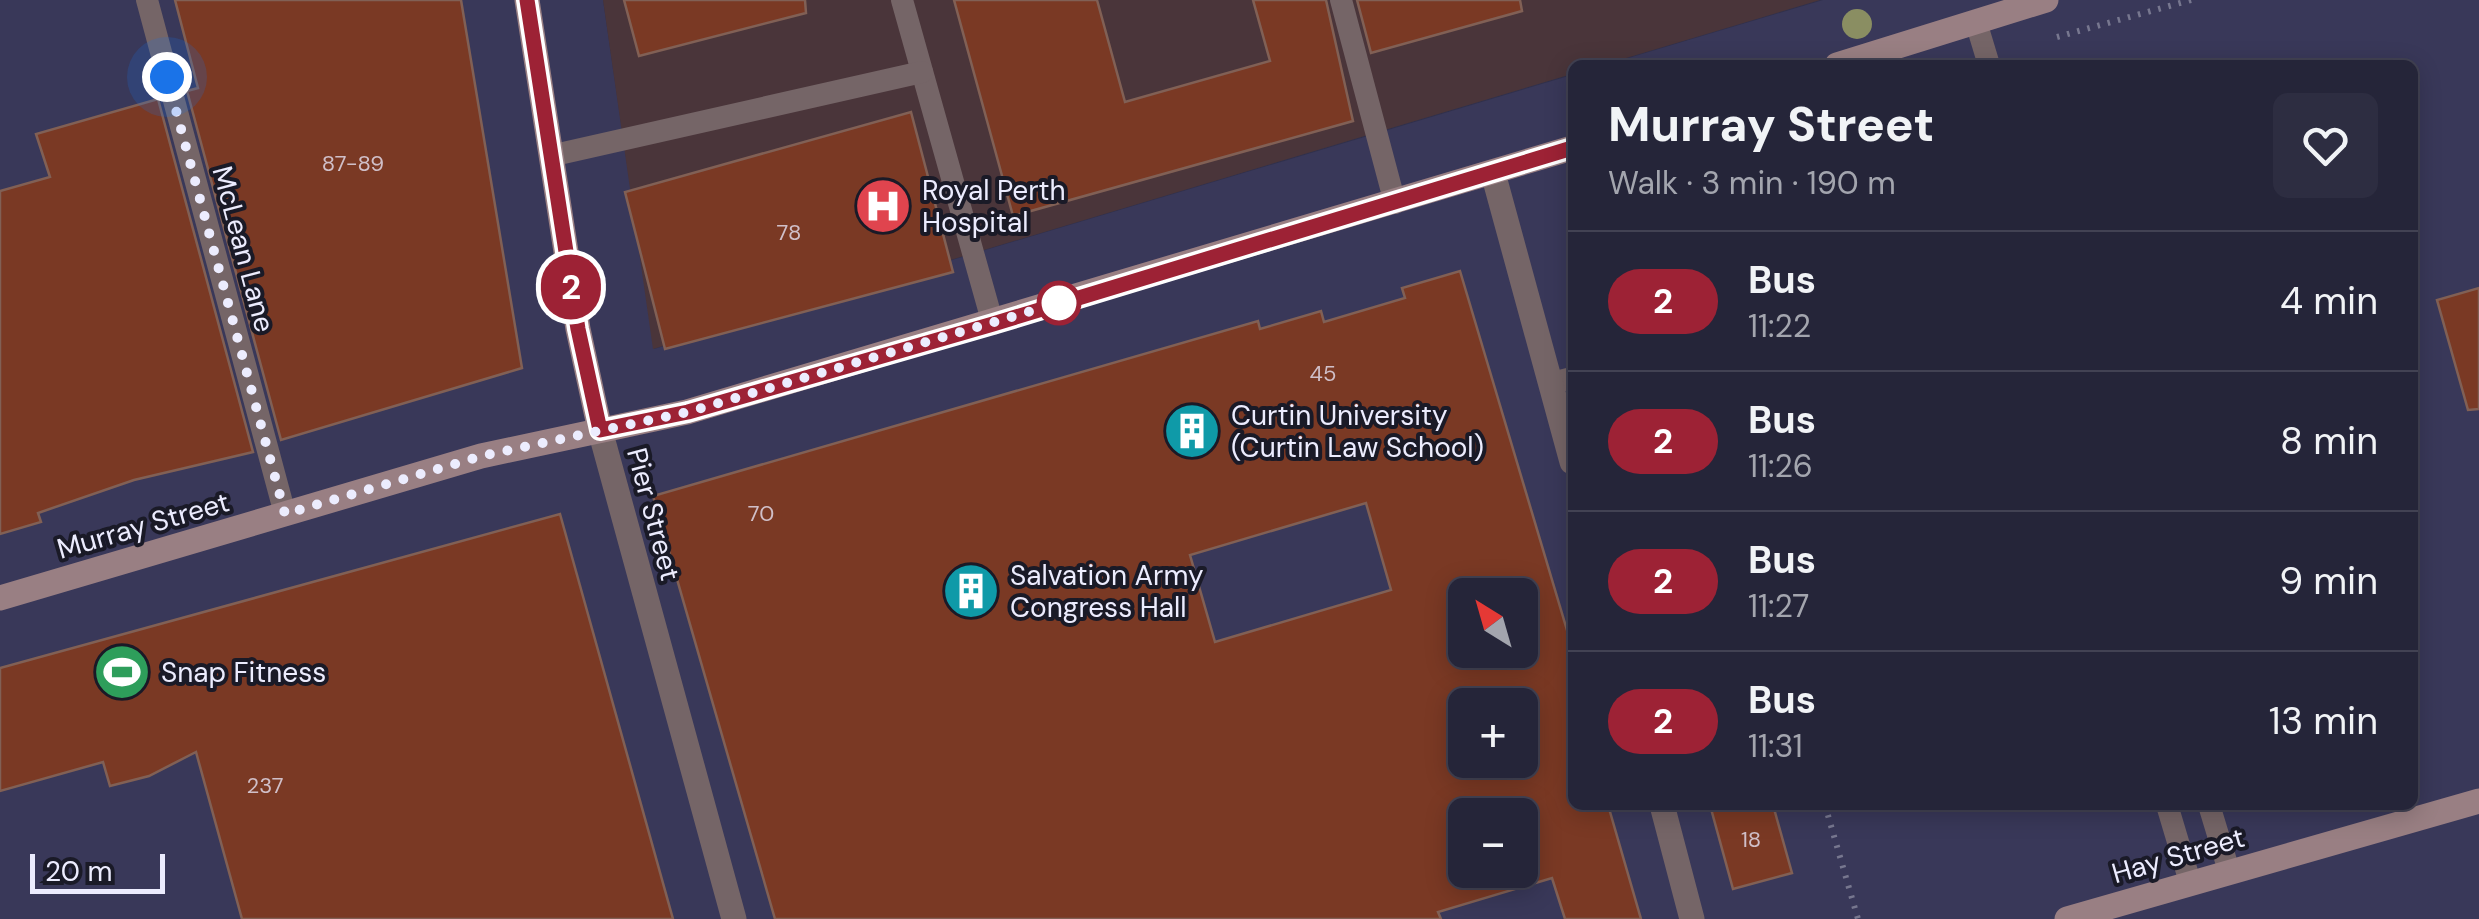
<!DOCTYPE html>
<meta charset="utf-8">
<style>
body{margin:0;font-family:"DM Sans",sans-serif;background:#2d2d41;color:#f1f3f6;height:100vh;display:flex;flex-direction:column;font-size:38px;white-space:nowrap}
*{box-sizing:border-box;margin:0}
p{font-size:32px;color:#a3a5ae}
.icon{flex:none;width:55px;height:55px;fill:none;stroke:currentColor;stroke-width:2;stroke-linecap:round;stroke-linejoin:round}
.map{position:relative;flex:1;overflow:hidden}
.drawer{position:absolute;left:1568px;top:60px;width:850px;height:750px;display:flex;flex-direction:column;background:#252539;border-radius:15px;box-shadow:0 5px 25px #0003,0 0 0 2px #424253}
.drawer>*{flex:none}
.badge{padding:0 20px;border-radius:32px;font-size:35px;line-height:65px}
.needle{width:65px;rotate:323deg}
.buttons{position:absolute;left:1448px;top:578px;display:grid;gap:20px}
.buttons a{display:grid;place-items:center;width:90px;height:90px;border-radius:15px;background:#252539;box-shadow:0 5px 25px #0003,0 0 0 2px #424253;font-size:50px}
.scale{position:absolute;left:30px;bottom:25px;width:135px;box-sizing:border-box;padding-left:10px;border:5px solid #ececfe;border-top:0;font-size:28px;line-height:35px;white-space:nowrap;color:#ececfe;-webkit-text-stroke:8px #1a1a27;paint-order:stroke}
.you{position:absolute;width:50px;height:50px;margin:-25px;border:8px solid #fff;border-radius:50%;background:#1a73e8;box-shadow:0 0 0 15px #1a73e833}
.map>.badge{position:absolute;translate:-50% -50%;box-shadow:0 0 0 5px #fff}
.round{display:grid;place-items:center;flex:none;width:105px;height:105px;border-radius:15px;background:#2d2d41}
.headline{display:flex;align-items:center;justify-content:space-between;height:170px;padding:0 40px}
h1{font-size:48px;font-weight:700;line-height:75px}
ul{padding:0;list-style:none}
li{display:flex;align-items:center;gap:30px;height:140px;padding:0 40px;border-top:2px solid #424253}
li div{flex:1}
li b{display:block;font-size:38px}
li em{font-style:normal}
li .badge{min-width:110px;font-weight:700;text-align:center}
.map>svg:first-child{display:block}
.built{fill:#393859;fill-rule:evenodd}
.medical{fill:#4a353a}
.building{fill:#7a3924;stroke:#816055;stroke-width:2.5;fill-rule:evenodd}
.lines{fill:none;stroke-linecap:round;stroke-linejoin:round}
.path{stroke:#77778f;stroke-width:6;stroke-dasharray:2.5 8;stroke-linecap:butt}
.lane{stroke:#756567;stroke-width:22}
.street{stroke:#756567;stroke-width:25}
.secondary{stroke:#997f83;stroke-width:25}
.tree{fill:#8a8e62}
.line-casing{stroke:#fff;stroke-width:22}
.line{stroke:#9d2235;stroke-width:15}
.walk{stroke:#ececfe;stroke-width:10;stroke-dasharray:0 18}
.stop-dot{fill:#fff;stroke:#9d2235;stroke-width:5}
.labels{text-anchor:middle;stroke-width:8;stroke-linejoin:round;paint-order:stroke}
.number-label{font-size:22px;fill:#d0bfc8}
.poi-label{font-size:28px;fill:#ececfe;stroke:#1a1a27;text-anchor:start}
.street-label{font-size:28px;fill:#ececfe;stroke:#1a1a27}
</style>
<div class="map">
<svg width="2479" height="919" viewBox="0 0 2479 919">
<rect width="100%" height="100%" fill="#31314c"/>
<path class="built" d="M0,0H603L654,349L1572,75V805H2412V65H1605L1823,0H2479V919H0ZM1465,595H1520V650H1465ZM1465,705H1520V760H1465ZM1465,815H1520V870H1465Z"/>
<polygon class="medical" points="603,0 1820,0 1603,65 1572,65 1572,74 653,349"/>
<g class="building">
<polygon points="175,0 461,0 522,368 281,440 187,91 198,88"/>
<polygon points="624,0 805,0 806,13 639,56"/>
<polygon points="954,0 1097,0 1125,102 1270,61 1253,0 1326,0 1353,121 1013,216"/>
<polygon points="1357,0 1520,0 1522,11 1371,53"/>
<polygon points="158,99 253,452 134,480 38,513 41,522 0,534 0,191 50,177 36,134"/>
<polygon points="911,112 953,272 665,349 625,192"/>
<path d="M1460,271L1572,647V805H1608L1641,919H1565L1552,878L1438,912L1441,919H775L653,496L1258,321L1260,329L1321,311L1324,322L1405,298L1402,288ZM1366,503L1391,590L1215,642L1190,555ZM1465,595H1520V650H1465ZM1465,705H1520V760H1465ZM1465,815H1520V870H1465Z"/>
<polygon points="2479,288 2479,409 2468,410 2437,300"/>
<polygon points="560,514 673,919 242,919 196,752 149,776 110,786 103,762 0,791 0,668"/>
<polygon points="1710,805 1773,805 1792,873 1733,889"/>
</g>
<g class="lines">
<g class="path">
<polyline points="2057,37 2191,0"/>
<polyline points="1825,805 1858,919"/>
</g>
<g class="lane">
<polyline points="147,0 285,514"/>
<polyline points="902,0 993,324"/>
<polyline points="1341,0 1395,203"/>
<polyline points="1976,22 1989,65"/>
<polyline points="550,156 922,72"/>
<polyline points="1552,383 1572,378"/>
<polyline points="2167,805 2190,882"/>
<polyline points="2209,805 2229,871"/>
</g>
<g class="street">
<polyline points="1493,173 1572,462"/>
<polyline points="600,430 734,919"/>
<polyline points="1662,805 1692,919"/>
</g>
<g class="secondary">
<polyline points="527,0 578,329 600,430"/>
<polyline points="1837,65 2046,0"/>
<polyline points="0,598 481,456 687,412 1572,148"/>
<polyline points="2067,919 2479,801"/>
</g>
</g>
<circle class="tree" cx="1857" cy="24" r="15"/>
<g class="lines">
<g class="line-casing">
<polyline id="line" points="527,0 578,329 600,430 688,412 993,324 1572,148"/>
</g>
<use href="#line" class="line"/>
<polyline class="walk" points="167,77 285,514 482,456 688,412 1059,303"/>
</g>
<defs>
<g id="hospital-disc" transform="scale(2.875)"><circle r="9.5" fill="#e0444e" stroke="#1a1a27"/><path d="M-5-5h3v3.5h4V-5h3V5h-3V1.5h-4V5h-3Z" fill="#fff"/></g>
<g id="building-disc" transform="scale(2.875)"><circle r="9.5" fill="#0f9aa8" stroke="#1a1a27"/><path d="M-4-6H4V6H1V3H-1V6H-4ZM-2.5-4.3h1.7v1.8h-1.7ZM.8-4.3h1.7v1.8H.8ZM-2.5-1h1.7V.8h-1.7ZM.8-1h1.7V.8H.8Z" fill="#fff"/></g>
<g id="stadium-disc" transform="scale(2.875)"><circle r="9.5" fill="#2e9e5b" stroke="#1a1a27"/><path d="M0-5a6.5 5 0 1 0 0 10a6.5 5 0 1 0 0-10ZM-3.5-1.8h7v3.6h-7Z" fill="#fff"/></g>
</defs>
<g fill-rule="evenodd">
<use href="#hospital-disc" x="883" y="206"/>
<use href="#building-disc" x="1192" y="431"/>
<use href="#building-disc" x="971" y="591"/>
<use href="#stadium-disc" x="122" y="672"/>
</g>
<circle class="stop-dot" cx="1059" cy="303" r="20"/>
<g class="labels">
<g class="number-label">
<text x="353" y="171">87-89</text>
<text x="789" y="240">78</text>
<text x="1323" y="381">45</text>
<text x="761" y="521">70</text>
<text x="265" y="793">237</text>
<text x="1751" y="847">18</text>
</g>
<g class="poi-label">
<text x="922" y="200">Royal Perth<tspan x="922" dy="32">Hospital</tspan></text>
<text x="1231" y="425">Curtin University<tspan x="1231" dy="32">(Curtin Law School)</tspan></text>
<text x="1010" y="585">Salvation Army<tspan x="1010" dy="32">Congress Hall</tspan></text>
<text x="161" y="682">Snap Fitness</text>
</g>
<g class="street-label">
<text transform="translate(244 249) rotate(75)" y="10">McLean Lane</text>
<text transform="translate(654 514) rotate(75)" y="10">Pier Street</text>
<text transform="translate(143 525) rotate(-16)" y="10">Murray Street</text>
<text transform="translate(2178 855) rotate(-16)" y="10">Hay Street</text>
</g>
</g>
</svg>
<div class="buttons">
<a><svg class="needle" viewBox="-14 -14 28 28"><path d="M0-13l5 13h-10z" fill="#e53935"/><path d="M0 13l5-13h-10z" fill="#a3a5ae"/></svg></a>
<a>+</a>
<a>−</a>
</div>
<div class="scale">20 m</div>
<div class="you" style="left:167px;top:77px"></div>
<b class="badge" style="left:571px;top:287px;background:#9d2235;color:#fff">2</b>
<section class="drawer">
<div class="headline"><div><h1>Murray Street</h1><p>Walk · 3 min · 190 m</p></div><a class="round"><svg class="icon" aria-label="heart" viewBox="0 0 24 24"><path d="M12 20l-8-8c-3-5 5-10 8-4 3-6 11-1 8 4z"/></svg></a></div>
<ul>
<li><span class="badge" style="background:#9d2235;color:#fff">2</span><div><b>Bus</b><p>11:22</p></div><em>4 min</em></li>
<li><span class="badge" style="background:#9d2235;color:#fff">2</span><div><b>Bus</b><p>11:26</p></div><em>8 min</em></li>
<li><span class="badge" style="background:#9d2235;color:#fff">2</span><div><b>Bus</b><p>11:27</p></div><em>9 min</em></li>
<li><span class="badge" style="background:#9d2235;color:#fff">2</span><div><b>Bus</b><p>11:31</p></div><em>13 min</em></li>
</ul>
</section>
</div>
